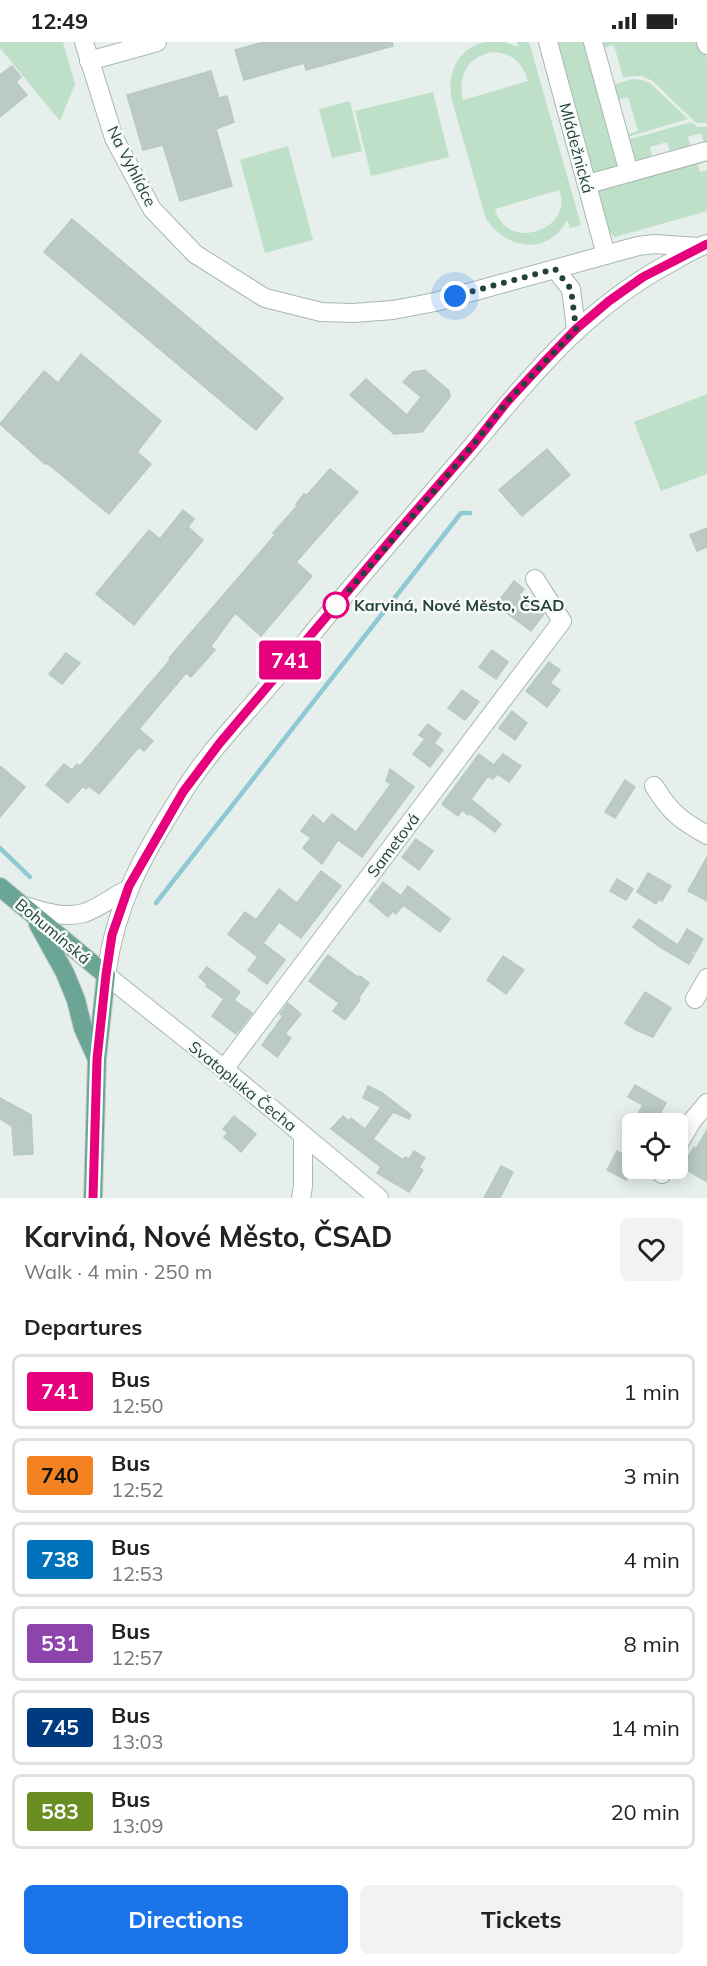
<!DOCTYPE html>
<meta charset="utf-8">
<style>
body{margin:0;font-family:Mulish,sans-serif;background:#f2f2f2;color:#222;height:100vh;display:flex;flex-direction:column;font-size:22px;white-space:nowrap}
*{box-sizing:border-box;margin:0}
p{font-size:20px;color:#767676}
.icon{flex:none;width:33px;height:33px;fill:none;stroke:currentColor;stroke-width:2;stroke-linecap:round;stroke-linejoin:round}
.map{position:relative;height:1156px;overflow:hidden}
.details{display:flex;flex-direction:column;background:#fff;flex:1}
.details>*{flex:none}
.badge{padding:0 12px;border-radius:4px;font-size:21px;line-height:39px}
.controls{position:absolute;left:622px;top:1071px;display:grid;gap:12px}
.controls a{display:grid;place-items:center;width:66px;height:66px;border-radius:9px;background:#fff;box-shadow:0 3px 15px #0003;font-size:30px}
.you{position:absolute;width:30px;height:30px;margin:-15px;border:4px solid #fff;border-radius:50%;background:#1a73e8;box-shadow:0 0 0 9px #1a73e833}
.map>.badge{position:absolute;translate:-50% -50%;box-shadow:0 0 0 3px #fff}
h2{padding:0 24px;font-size:22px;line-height:54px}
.round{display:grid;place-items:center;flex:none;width:63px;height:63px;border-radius:9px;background:#f2f2f2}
.head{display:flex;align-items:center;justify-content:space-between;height:102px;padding:0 24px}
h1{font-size:28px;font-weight:700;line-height:45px}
.button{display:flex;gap:12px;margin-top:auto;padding:12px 24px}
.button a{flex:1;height:69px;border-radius:9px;background:#1a73e8;color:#fff;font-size:24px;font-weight:700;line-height:69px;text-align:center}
.button a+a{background:#f2f2f2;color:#222}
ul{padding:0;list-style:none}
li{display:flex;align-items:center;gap:18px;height:75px;margin:0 12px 9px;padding:0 12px;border:3px solid #e0e0e0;border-radius:9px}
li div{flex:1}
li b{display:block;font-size:22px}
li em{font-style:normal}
li .badge{min-width:66px;font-weight:700;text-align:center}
.status{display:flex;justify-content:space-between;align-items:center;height:42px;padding:0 30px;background:#fff;direction:ltr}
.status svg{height:16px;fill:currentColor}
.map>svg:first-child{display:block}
.green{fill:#bfe0c8;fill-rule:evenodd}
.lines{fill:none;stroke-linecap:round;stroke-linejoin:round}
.stream{stroke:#8ec9d4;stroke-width:4.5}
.building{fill:#bbcac4;stroke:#b8c9c2;stroke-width:1.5}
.minor-casing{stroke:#a8b8b2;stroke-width:20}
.major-casing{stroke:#c2cac8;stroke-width:20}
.minor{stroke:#fff;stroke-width:18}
.major{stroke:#6aa596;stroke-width:18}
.line-casing{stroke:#fff;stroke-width:14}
.line{stroke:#e6007e;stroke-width:9}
.walk{stroke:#24423a;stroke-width:6;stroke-dasharray:0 10.8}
.stop-dot{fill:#fff;stroke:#e6007e;stroke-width:3}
.labels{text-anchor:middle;stroke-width:5;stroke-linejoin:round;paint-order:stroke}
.street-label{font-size:16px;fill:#24423a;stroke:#f7fbf9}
.stop-label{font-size:16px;font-weight:bold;fill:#24423a;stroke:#f7fbf9;text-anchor:start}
</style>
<div class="status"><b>12:49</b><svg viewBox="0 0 49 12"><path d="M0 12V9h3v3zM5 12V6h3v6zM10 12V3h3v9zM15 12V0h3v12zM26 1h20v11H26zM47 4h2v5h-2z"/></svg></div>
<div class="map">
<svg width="707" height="1156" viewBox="0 0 707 1156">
<rect width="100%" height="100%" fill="#e6efeb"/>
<g class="green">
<polygon points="0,0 63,0 75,42 60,79 0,6"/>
<path d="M485,0H505L518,5L517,0H529L581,183L570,186L567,178C548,214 507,208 486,177L452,59C446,33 457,6 485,0ZM493,10C512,11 523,21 528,39L463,58C457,34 468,14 493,10ZM559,148C575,188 506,211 495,167Z"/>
<polygon points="553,0 590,0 618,125 597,132 592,130"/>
<polygon points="597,0 702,0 707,16 707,81 696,81 653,39 641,34 633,34 623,36 614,3 602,6"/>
<polygon points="632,37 642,38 650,41 688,77 624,96 627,92 638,89 628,55 618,58 610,44"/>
<polygon points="433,50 449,115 371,134 355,69"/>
<polygon points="350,59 362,109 332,116 319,67"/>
<polygon points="691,80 698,85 707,85 707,105 705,105 701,91 688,95 691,105 687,111 685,105 674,108 676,114 671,112 667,100 650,105 653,117 635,121 627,98"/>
<polygon points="288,104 313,198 265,211 240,118"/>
<polygon points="697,120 700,130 707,128 707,169 615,195 606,187 596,148"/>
<polygon points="707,352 707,432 661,449 634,380"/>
</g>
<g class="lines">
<g class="stream">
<polyline points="0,806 30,835"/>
<polyline points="156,861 461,471 470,471"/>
</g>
</g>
<g class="building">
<polygon points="264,0 392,0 393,4 306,28 304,21 244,38 235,8"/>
<polygon points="12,24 21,35 16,40 27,53 0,75 0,33"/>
<polygon points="211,29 219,56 227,54 234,80 216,87 232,144 180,159 163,103 143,108 127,53"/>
<polygon points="72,177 283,356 256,388 44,210"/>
<polygon points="81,312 161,379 137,410 151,422 109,472 48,422 45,422 0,382 44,329 58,341"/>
<polygon points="425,328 449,349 450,355 422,390 394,392 350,353 366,337 407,373 421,355 403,340 413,330"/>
<polygon points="547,407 570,433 522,474 499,448"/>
<polygon points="330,427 358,450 296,520 312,534 261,594 235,571 211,604 215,608 191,635 186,631 139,687 153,699 144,709 139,705 99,752 89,744 86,747 83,744 68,761 46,743 64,722 72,728 77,722 80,724 170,618 169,616 275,493 273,491 298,463 296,462 304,452 307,453"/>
<polygon points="183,468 194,477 188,485 203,498 134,583 96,552 149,488 160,497"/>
<polygon points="707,486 707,505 697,509 690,493"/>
<polygon points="514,539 524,547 519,553 544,572 531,589 496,563"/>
<polygon points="492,608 508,620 496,637 479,625"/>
<polygon points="66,611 80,621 62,642 49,632"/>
<polygon points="549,620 560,628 550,641 560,648 547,665 526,649"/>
<polygon points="462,648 479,660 465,678 448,666"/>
<polygon points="512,669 527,681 515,698 499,686"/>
<polygon points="428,682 441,692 434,701 443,708 430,725 413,712 425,697 419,693"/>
<polygon points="479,712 494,723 503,712 521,724 509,740 497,732 493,737 488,734 471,757 501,782 495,790 469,771 468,773 462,768 458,774 442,762"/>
<polygon points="0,724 25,745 0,775"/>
<polygon points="390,727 414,745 362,815 338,798 322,822 303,806 311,796 301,789 313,773 324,782 332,772 356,790 391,742 386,739"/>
<polygon points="625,738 635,745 615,776 605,770"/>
<polygon points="416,797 433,809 419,828 402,815"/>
<polygon points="707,815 707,859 688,849"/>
<polygon points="321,829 341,844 301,896 279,880 270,892 263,901 285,918 267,942 248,928 258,915 228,892 245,870 256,878 279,847 297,861"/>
<polygon points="648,831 671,844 662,859 659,857 656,862 637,850"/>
<polygon points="617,837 633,847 626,858 610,849"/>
<polygon points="383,840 401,854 408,844 450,877 440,890 403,863 396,872 393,869 388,875 369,859"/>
<polygon points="639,877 678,903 687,887 703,897 695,911 692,909 691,911 694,913 689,922 660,905 633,885"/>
<polygon points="328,913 359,936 360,934 369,941 358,957 360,958 345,978 333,969 339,961 309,939"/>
<polygon points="503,914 524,928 506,952 487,938"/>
<polygon points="207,925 240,950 234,958 252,971 236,992 212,974 224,957 206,944 208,943 199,935"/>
<polygon points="645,950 671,966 653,995 636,988 625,981"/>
<polygon points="288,961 301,972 285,992 291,996 277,1015 262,1003 283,974 280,972"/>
<polygon points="635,1043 666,1061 654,1082 632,1082 643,1063 628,1055"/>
<polygon points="368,1044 382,1051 411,1073 409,1077 393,1070 373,1097 403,1118 405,1115 409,1117 414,1109 425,1116 419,1125 423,1128 409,1150 377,1131 381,1125 331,1087 343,1074 349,1079 351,1076 365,1087 381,1065 363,1056"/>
<polygon points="0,1056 31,1073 33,1112 14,1113 12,1084 0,1077"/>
<polygon points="234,1074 256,1092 241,1110 224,1095 228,1091 223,1087"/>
<polygon points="707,1088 707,1140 682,1125 694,1105 696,1107"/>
<polygon points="617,1109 633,1118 633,1125 626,1138 607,1128"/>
<polygon points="501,1124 513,1130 500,1156 484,1156"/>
</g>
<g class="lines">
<g class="minor-casing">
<g id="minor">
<polyline points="84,0 114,96 152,167 195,212 265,256 321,270 353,271 393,268 435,260 638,204 655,202 698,205"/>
<polyline points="548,0 606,213"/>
<polyline points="593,0 629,131"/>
<polyline points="706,0 707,3"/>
<polyline points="89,19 157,0"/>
<polyline points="588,142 707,109"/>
<polyline points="555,227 571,247 576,287"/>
<path d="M654,744C670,770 680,778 707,793"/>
<path d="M22,863C42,869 63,877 84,871C99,866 112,855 127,848"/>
<polyline points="695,957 707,936"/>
<polyline points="224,1027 562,579 535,537"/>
<polyline points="678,1103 692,1079 707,1061"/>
<polyline points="662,1132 665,1126"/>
<polyline points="301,1156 303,1144 303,1093"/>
<path d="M379,1156L224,1027L106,933C116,861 143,812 182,752C202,719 229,690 254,661C279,633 302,604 326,575C375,517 425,460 474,402C534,331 585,267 668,222C681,215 693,207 707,202"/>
</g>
</g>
<g class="major-casing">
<g id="major">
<polyline points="0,845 106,933 97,1017 93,1156"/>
<polyline points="38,882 65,931 76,958 83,986 96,1015"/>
</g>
</g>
<use href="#minor" class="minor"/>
<use href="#major" class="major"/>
</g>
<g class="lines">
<g class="line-casing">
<polyline id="line" points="93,1156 97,1017 106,933 112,893 129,844 183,750 219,702 400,487 474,402 507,360 545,319 576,287 609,259 643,235 707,202"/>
</g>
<use href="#line" class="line"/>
<polyline class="walk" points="336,563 329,572 474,402 507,360 576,287 571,247 555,227 455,254"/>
</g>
<circle class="stop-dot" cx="336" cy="563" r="12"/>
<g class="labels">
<g class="street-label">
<text transform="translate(577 106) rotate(75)" y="6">Mládežnická</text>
<text transform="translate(132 124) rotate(63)" y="6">Na Vyhlídce</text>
<text transform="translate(393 803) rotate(-53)" y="6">Sametová</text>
<text transform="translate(53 889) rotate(40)" y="6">Bohumínská</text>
<text transform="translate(243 1044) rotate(39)" y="6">Svatopluka Čecha</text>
</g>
<g class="stop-label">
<text x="354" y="569">Karviná, Nové Město, ČSAD</text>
</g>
</g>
</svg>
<div class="controls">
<a><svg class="icon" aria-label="locate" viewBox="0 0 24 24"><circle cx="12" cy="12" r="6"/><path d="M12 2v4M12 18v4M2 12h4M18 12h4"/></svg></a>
</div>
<div class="you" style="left:455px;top:254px"></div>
<b class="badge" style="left:290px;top:618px;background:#e6007e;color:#fff">741</b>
</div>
<section class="details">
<div class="head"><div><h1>Karviná, Nové Město, ČSAD</h1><p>Walk · 4 min · 250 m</p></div><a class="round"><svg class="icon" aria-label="heart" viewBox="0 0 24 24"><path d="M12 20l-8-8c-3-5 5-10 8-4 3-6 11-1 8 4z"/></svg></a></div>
<h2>Departures</h2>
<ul>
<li><span class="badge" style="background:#e6007e;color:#fff">741</span><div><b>Bus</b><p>12:50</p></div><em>1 min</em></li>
<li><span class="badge" style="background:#f58220;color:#111">740</span><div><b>Bus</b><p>12:52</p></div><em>3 min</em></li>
<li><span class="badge" style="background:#0072bc;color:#fff">738</span><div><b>Bus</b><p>12:53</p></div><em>4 min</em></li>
<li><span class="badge" style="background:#8e44ad;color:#fff">531</span><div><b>Bus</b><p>12:57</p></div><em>8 min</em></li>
<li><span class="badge" style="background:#003b80;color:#fff">745</span><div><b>Bus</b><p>13:03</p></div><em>14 min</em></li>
<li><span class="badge" style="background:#6b8e23;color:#fff">583</span><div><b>Bus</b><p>13:09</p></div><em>20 min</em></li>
</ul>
<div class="button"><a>Directions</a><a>Tickets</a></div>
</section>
